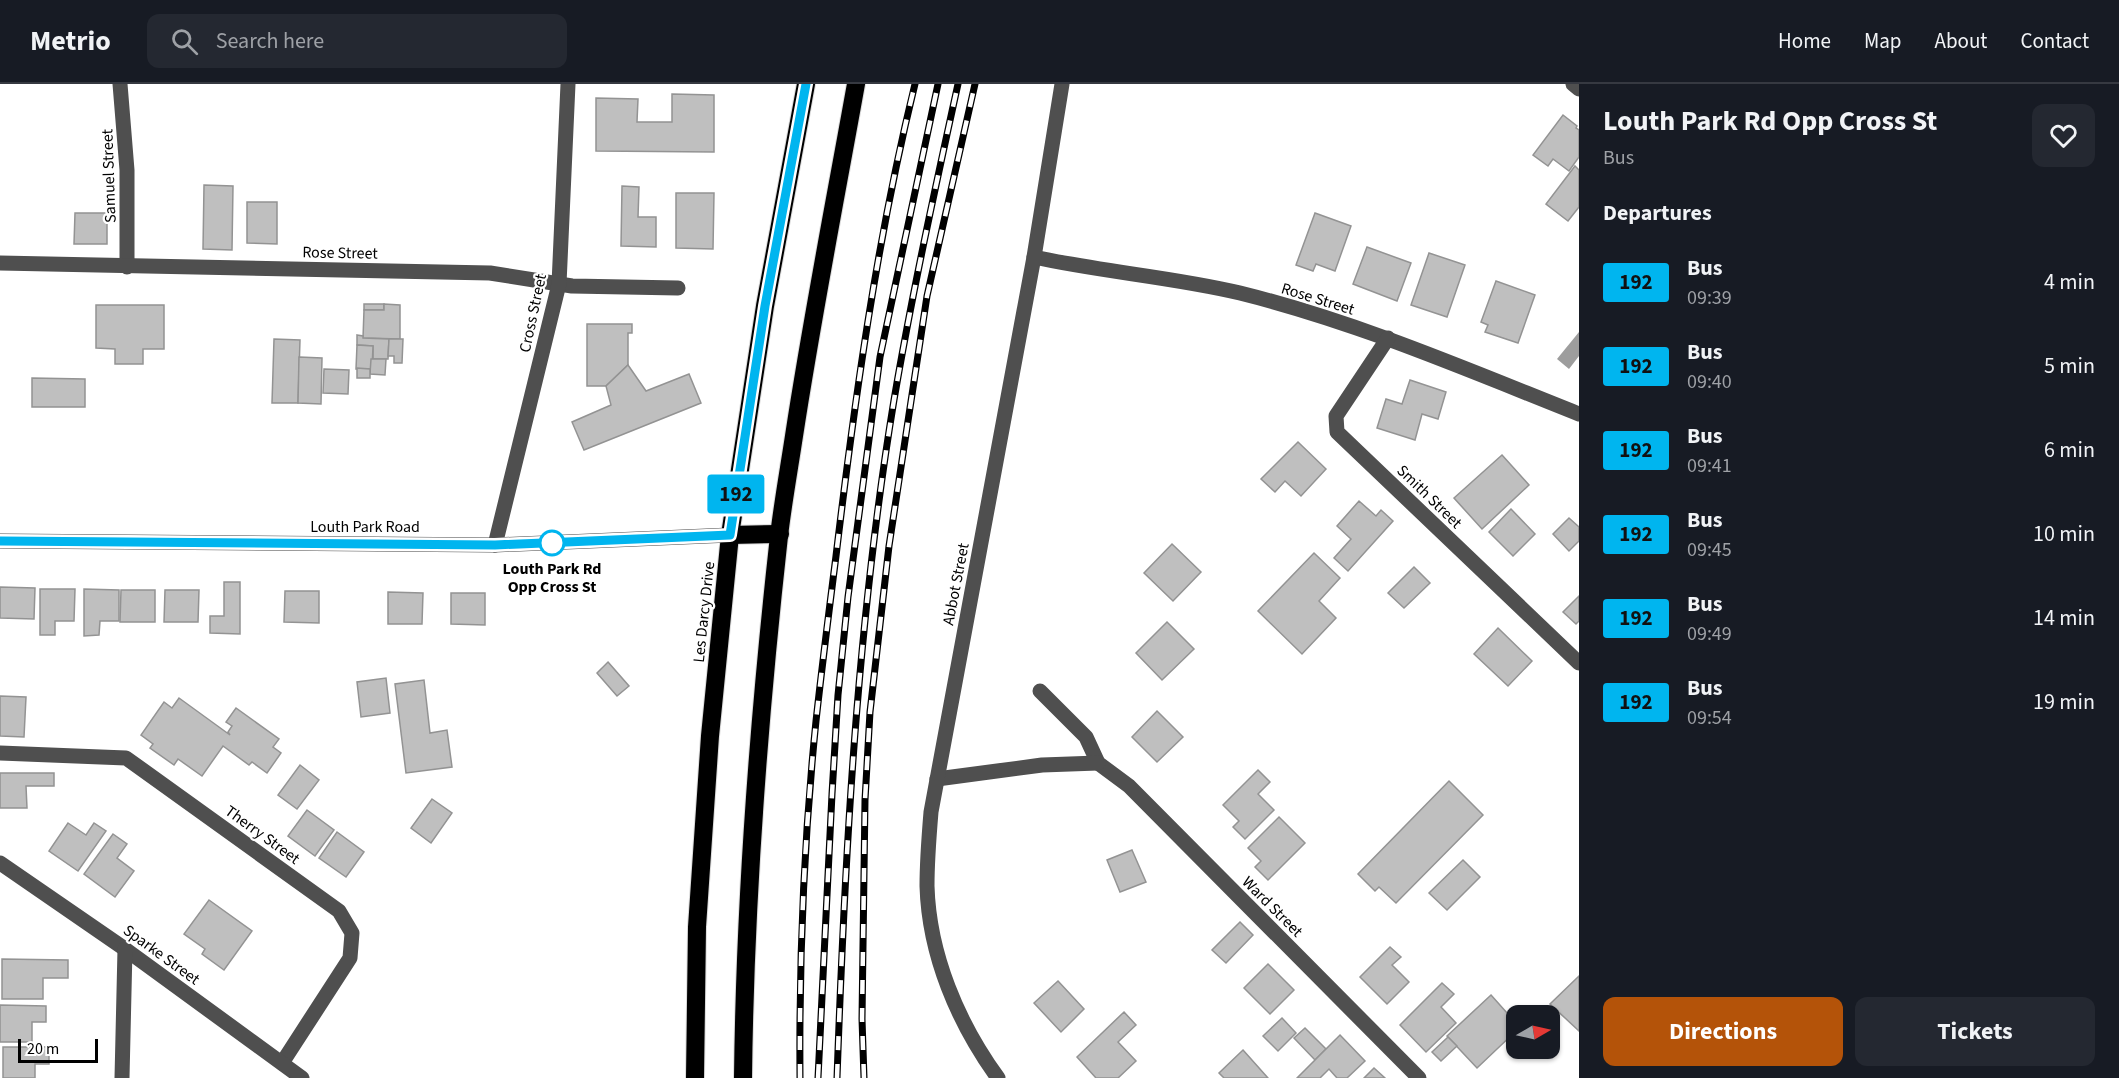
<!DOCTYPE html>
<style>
body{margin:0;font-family:"Source Sans 3",sans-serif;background:#242831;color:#f1f3f6;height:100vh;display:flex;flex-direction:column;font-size:22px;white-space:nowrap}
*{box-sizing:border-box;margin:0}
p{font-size:20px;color:#9ea1a6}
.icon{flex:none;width:33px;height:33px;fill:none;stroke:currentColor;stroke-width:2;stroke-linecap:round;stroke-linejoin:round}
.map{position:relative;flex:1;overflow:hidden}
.details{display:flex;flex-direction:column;background:#171b24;width:540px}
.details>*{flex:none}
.badge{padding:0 12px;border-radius:4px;font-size:21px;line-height:39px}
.needle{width:39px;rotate:81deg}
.controls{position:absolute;left:1506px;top:921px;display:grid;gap:12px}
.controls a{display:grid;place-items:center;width:54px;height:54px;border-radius:12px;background:#171b24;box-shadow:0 2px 4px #0004;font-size:30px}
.scale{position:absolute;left:18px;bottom:15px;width:80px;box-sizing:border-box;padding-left:6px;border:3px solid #000;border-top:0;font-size:16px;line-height:21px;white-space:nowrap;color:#000;-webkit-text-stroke:4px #fff;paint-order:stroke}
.map>.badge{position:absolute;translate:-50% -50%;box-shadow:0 0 0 3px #fff}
h2{padding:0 24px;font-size:22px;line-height:54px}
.round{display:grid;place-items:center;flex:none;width:63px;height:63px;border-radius:12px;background:#242831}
.overview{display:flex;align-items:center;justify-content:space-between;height:102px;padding:0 24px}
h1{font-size:28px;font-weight:700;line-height:45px}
.action{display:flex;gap:12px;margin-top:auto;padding:12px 24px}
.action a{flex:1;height:69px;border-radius:12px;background:#b45309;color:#fff;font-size:24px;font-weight:700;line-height:69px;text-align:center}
.action a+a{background:#242831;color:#f1f3f6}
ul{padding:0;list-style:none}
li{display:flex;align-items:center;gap:18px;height:84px;padding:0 24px}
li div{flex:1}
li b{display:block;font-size:22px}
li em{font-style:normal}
li .badge{min-width:66px;font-weight:700;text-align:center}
header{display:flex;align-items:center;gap:36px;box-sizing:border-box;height:84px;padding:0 30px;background:#171b24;border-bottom:2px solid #363941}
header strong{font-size:28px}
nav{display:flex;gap:33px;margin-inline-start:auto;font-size:21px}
.search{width:420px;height:54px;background:#242831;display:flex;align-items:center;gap:15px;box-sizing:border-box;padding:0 21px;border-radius:12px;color:#9ea1a6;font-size:22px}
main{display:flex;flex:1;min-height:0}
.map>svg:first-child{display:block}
.water{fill:#9d9d9d}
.building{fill:#bfbfbf;stroke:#939393;stroke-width:1.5}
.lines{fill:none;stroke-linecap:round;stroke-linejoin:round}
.highway-casing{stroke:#dbdbdb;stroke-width:20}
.minor{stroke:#4f4f4f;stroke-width:15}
.highway{stroke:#000;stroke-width:18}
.rail-casing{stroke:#000;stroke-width:7}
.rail{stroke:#fff;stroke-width:4.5;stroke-dasharray:14;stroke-linecap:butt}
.line-casing{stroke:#fff;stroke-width:14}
.line{stroke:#00b5ef;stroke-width:9}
.stop-dot{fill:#fff;stroke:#00b5ef;stroke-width:3}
.labels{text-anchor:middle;stroke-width:4.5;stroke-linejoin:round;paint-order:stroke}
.street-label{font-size:16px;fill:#000;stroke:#fff}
.stop-label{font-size:16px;font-weight:bold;fill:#000;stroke:#fff}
</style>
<header>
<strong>Metrio</strong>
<div class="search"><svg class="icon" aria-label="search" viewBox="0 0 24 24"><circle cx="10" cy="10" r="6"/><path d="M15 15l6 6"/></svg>Search here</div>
<nav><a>Home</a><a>Map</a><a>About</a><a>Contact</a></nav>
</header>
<main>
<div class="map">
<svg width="1579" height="994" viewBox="0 0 1579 994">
<rect width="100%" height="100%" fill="#fff"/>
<polygon class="water" points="1579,248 1579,272 1569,285 1557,275"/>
<g class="building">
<polygon points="672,10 714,11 714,68 596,67 596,14 638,15 637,38 672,38"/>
<polygon points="1563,31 1577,42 1576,44 1579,46 1579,73 1569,87 1553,75 1548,82 1533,71"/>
<polygon points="1575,82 1579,86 1579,123 1568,137 1546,120"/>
<polygon points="204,101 233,102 232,166 203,165"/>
<polygon points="622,102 639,103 638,133 656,133 656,163 621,162"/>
<polygon points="676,109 714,109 713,165 676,164"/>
<polygon points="247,118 277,118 277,160 247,159"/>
<polygon points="75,129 107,129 107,160 74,160"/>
<polygon points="1315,129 1351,142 1335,187 1316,180 1313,187 1296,181"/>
<polygon points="1367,163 1411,179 1397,217 1353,200"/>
<polygon points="1429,169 1465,181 1447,233 1411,221"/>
<polygon points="1496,197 1535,211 1518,259 1485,248 1488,241 1481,238"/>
<rect x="364" y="220" width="20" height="6"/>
<polygon points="384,220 400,221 400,255 363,254 364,226 384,226"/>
<polygon points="96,221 164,221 164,265 143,265 143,280 115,280 115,265 96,264"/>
<polygon points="587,240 632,240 632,249 628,249 628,281 606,302 587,302"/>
<polygon points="357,251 363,252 363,254 389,255 388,275 373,275 373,262 357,261"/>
<polygon points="274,255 300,256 298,319 272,319"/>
<polygon points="389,255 403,255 402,279 394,279 394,272 388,272"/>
<polygon points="357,261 373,262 372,285 356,285"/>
<polygon points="299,273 322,274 321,320 298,319"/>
<polygon points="371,275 386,275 385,291 370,290"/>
<polygon points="628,281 646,307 689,290 701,319 584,366 572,338 611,321 606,302"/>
<polygon points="357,284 370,285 370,294 357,294"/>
<polygon points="324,285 349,286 348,310 323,309"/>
<polygon points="32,294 85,295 85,323 32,323"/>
<polygon points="1410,296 1446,308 1438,335 1422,330 1415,356 1377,344 1386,315 1402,320"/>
<polygon points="1298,358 1326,385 1301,412 1285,397 1275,408 1261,395"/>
<polygon points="1502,371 1529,401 1482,445 1454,414"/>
<polygon points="1359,417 1376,432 1381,426 1393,437 1348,487 1334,474 1351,455 1337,442"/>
<polygon points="1511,425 1535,450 1513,472 1489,448"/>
<polygon points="1569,434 1579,443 1579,457 1569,467 1553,450"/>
<polygon points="1172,460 1201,488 1173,517 1144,489"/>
<polygon points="1314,469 1340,494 1319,517 1336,534 1302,570 1258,527"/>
<polygon points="1414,483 1430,499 1404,524 1388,509"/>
<polygon points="224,498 240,498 240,550 210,549 210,532 224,532"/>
<polygon points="0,503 35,504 34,535 0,534"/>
<polygon points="40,505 75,505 74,537 55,537 55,551 40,551"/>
<polygon points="84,505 119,506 119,537 100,537 99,551 84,552"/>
<polygon points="121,506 155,506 155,538 120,538"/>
<polygon points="165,506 199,506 198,538 164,538"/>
<polygon points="285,507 319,507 319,539 284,538"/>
<polygon points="388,508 423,509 422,540 388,540"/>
<polygon points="451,509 485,509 485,541 451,540"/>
<polygon points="1579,512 1579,537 1576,540 1563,528"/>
<polygon points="1167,538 1194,565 1162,596 1136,569"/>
<polygon points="1498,544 1532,577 1508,602 1474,570"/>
<polygon points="608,578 629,602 617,612 597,589"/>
<polygon points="386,594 390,629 361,633 357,598"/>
<polygon points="424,596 430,649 447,646 452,683 406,689 395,600"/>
<polygon points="0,612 26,613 24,653 0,652"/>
<polygon points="179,614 230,651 228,648 232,642 226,638 236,624 279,655 273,663 281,669 267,689 252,678 249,681 223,662 202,692 178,675 174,681 150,664 153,660 141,651 164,618 172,624"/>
<polygon points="1157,627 1183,653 1157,678 1132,653"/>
<polygon points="300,681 319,696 297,725 278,711"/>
<polygon points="1258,686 1270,698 1258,710 1274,726 1245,755 1233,743 1239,737 1223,721"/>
<polygon points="0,689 54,689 54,702 26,702 27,724 0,724"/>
<polygon points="1449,697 1483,731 1396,819 1379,803 1375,807 1358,790"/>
<polygon points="432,715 452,729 431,759 411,744"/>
<polygon points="307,726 334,746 315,772 288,752"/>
<polygon points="1279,733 1305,759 1268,796 1255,783 1261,777 1248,764"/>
<polygon points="68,739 86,751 94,739 106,747 78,787 49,767"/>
<polygon points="337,748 364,768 346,793 319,774"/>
<polygon points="113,750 127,760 117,774 134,787 115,813 84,790"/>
<polygon points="1132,766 1146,798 1120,808 1107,776"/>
<polygon points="1463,776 1480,793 1447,826 1429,809"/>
<polygon points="209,816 252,847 224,886 202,870 205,865 184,850"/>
<polygon points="1240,838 1253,851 1226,879 1212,866"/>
<polygon points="1390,863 1401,873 1392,881 1409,898 1387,920 1360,893"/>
<polygon points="2,875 68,876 68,894 43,894 43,915 2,915"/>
<polygon points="1268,880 1294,906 1270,930 1244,904"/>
<polygon points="1579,892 1579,947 1550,920"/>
<polygon points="1058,897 1084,925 1061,948 1034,919"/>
<polygon points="1442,899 1454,910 1441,923 1456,939 1426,968 1400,941"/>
<polygon points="1491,911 1516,939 1516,947 1477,984 1447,952"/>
<polygon points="0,921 46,922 46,938 32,938 32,958 0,958"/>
<polygon points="1124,928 1136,941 1118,958 1136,977 1118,994 1096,994 1077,973"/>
<polygon points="1282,934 1296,949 1278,967 1263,952"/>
<polygon points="1305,944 1326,965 1315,976 1294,954"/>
<polygon points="1340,951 1365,977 1347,994 1337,994 1329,985 1320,994 1297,994"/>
<polygon points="1448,953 1457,962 1441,977 1432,968"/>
<polygon points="3,963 49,963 49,980 35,980 35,994 3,994"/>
<polygon points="1243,966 1268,994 1224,994 1219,989"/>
<polygon points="1374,984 1385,994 1364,994"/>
</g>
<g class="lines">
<g class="highway-casing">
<g id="highway">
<polyline points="730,451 780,450"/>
<polyline points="695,994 697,843 710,652 730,451 765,222 806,0"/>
<path d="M743,994C745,813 759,632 779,452C783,418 789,385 794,352C812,234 835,117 856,0"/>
</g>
</g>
<g class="minor">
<polyline points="120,0 127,86 127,183"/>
<polyline points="1573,0 1579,5"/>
<path d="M1034,173C1102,188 1173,193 1240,209C1357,238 1468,286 1579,330"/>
<polyline points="0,179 490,189 572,202 678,204"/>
<polyline points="1388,254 1336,332 1337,348 1579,579"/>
<polyline points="0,457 495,461 730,451"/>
<polyline points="495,461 559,200 568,0"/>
<polyline points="1040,607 1086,653 1098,679 1129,702 1419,994"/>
<polyline points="0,669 126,674 339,827 352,849 350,874 282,979"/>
<polyline points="937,695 1042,681 1098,679"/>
<polyline points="0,779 125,865 302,994"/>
<polyline points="122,994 125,865"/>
<path d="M998,994C958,939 929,871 927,802C927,777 929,752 931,728L1034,173L1062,0"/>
</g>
<use href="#highway" class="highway"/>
<g class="rail-casing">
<g id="rail">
<path d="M800,994C799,875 804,755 816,637C822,582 829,527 836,472C855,313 877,155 915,0"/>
<polyline points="818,994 832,710 838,611 848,513 880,273 938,0"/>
<path d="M837,994C845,768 857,540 894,316C912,210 935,105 958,0"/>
<polyline points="864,994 862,935 865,716 870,628 889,462 927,212 975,0"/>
</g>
</g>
<use href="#rail" class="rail"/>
</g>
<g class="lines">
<g class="line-casing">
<polyline id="line" points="0,457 495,461 730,451 765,222 806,0"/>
</g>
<use href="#line" class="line"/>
</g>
<circle class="stop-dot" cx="552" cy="459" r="12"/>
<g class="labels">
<g class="street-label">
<text transform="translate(108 92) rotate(-92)" y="6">Samuel Street</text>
<text transform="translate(340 168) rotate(1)" y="6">Rose Street</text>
<text transform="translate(1318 214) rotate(17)" y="6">Rose Street</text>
<text transform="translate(532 229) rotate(-78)" y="6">Cross Street</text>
<text transform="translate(1430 412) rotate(44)" y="6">Smith Street</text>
<text x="365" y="448">Louth Park Road</text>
<text transform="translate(955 500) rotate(-79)" y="6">Abbot Street</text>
<text transform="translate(703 528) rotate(-84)" y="6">Les Darcy Drive</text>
<text transform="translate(263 750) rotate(36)" y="6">Therry Street</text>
<text transform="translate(1273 822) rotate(45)" y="6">Ward Street</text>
<text transform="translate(162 870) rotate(36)" y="6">Sparke Street</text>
</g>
<g class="stop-label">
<text x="552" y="490">Louth Park Rd<tspan x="552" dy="18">Opp Cross St</tspan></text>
</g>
</g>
</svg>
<div class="controls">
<a><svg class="needle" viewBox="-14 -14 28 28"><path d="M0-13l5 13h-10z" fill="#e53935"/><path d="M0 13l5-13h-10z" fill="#9ea1a6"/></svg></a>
</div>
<div class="scale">20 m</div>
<b class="badge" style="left:736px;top:410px;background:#00b5ef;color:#111">192</b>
</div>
<section class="details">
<div class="overview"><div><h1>Louth Park Rd Opp Cross St</h1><p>Bus</p></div><a class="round"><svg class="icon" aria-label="heart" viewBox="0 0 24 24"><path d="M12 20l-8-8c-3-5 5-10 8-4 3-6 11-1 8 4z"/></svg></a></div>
<h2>Departures</h2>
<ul>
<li><span class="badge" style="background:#00b5ef;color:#111">192</span><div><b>Bus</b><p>09:39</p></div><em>4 min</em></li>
<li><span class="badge" style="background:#00b5ef;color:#111">192</span><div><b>Bus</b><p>09:40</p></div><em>5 min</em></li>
<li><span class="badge" style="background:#00b5ef;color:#111">192</span><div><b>Bus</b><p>09:41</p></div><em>6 min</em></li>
<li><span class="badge" style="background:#00b5ef;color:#111">192</span><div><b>Bus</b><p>09:45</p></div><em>10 min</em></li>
<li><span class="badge" style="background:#00b5ef;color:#111">192</span><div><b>Bus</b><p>09:49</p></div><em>14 min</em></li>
<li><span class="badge" style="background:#00b5ef;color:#111">192</span><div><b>Bus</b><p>09:54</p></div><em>19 min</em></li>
</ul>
<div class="action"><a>Directions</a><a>Tickets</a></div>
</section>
</main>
